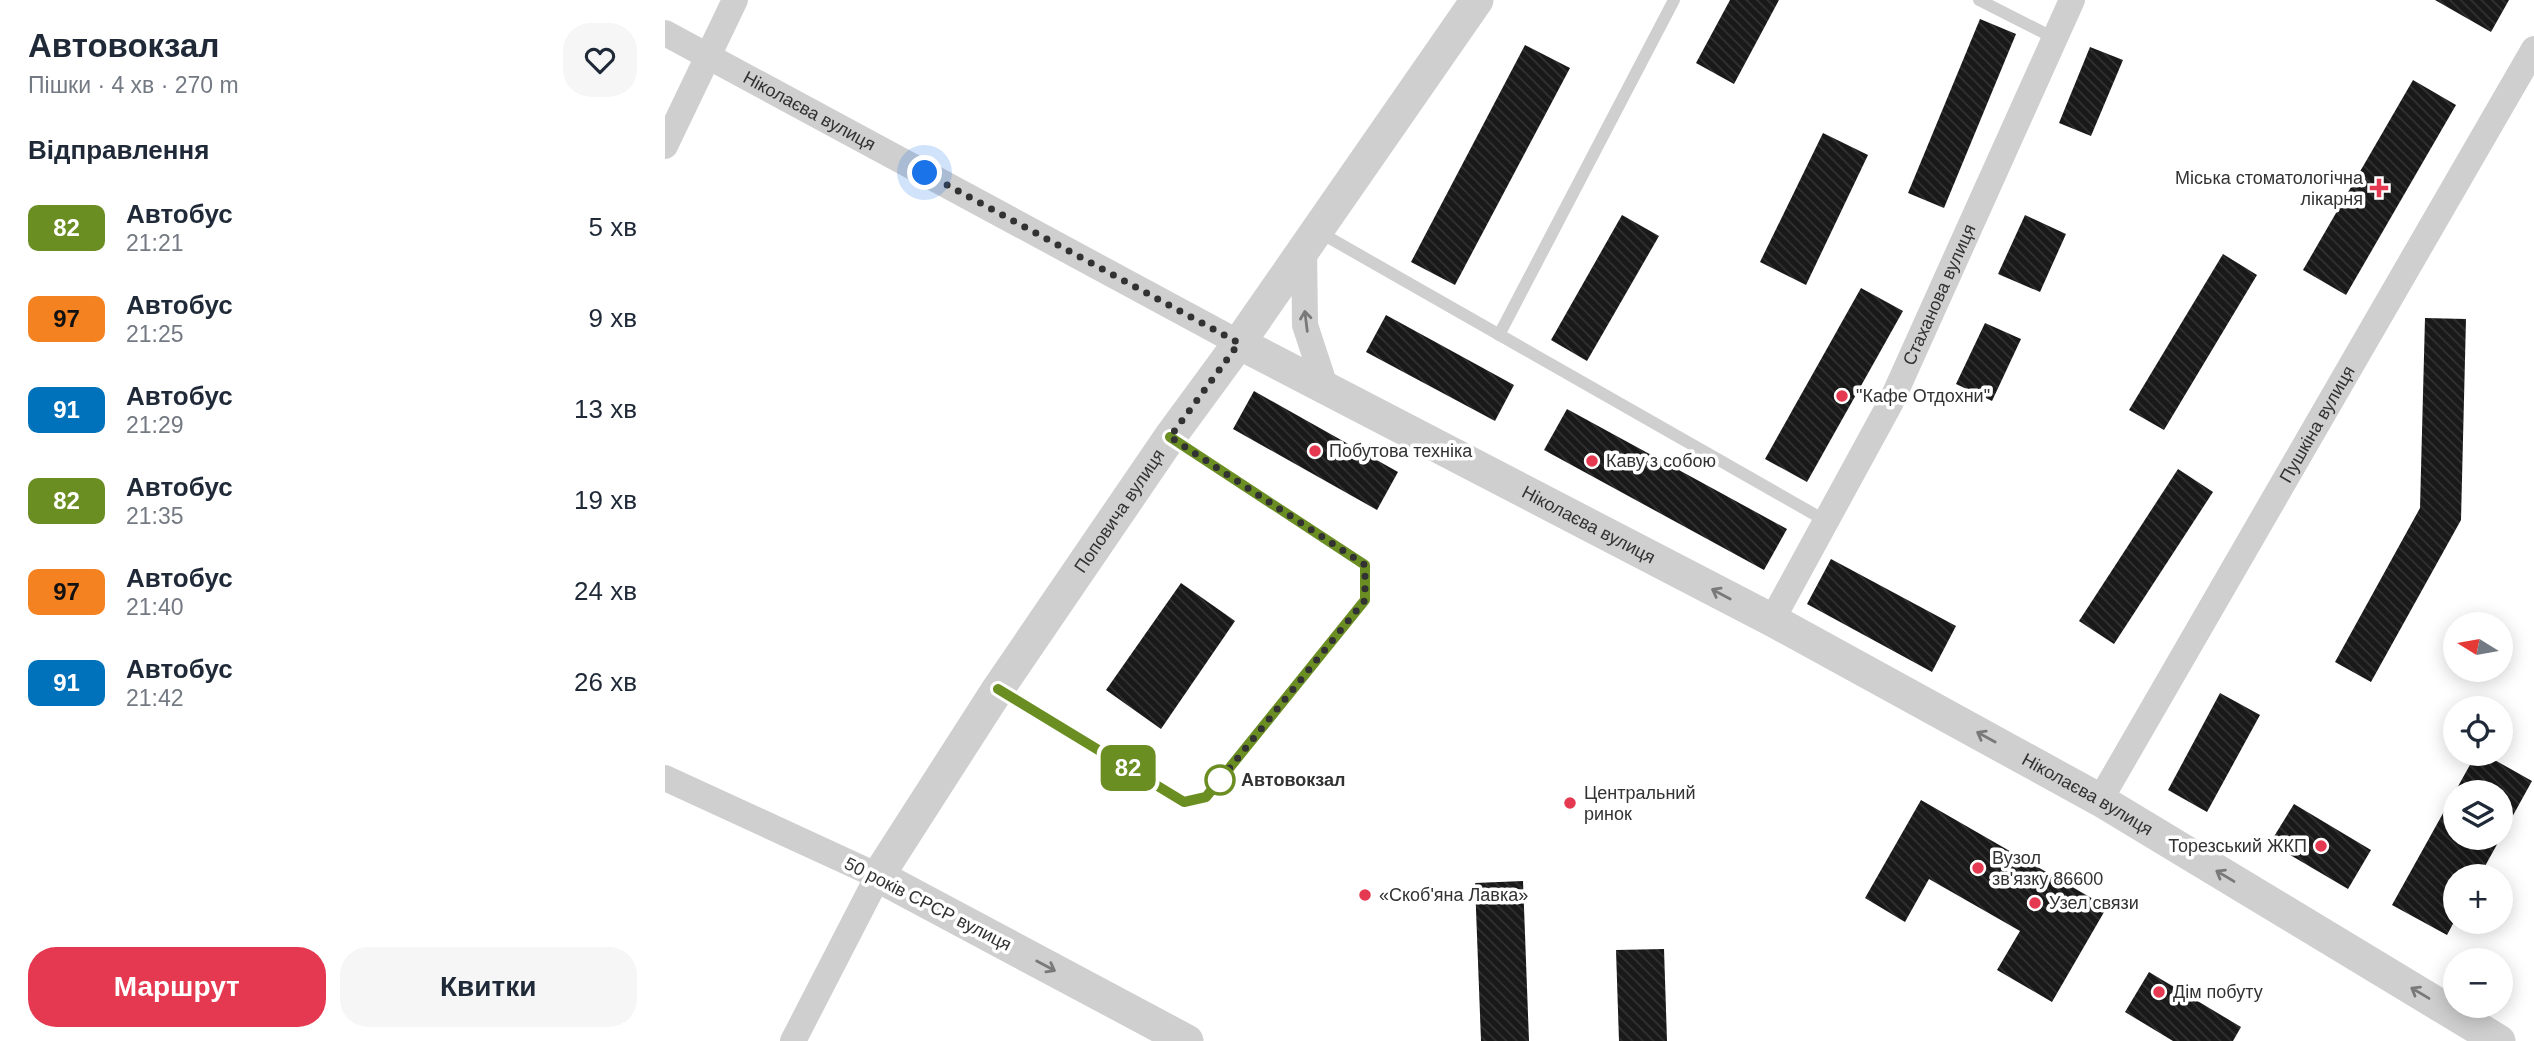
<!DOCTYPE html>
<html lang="uk">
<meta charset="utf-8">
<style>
body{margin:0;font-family:Arial,sans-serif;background:#f6f6f7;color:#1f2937;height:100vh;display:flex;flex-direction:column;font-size:26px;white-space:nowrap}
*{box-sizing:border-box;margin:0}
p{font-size:23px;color:#747a83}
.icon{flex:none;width:38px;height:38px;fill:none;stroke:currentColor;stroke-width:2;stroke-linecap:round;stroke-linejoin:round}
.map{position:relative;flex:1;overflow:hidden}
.side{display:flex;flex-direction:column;background:#fff;width:665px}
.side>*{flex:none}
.badge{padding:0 14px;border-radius:10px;font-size:24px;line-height:46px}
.needle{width:46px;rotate:281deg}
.tools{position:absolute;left:1778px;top:612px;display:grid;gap:14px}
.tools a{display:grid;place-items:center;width:70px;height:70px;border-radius:50%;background:#fff;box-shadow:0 4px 18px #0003;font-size:35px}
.you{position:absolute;width:35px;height:35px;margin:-18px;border:5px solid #fff;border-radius:50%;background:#1a73e8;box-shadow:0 0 0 10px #1a73e833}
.map>.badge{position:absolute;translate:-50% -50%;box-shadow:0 0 0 4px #fff}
h2{padding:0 28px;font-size:26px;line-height:63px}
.round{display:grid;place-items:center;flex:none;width:74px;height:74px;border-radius:28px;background:#f6f6f7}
.headline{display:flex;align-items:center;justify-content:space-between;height:119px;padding:0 28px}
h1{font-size:33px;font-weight:800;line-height:52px}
.action{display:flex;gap:14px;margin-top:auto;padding:14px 28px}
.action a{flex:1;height:80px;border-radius:28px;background:#e53951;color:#fff;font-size:28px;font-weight:800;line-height:80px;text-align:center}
.action a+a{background:#f6f6f7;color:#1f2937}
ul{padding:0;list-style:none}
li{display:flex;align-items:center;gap:21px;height:91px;padding:0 28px}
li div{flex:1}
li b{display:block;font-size:26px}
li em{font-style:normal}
li .badge{min-width:77px;font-weight:700;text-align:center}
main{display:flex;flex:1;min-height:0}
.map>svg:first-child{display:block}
.building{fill:url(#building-back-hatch);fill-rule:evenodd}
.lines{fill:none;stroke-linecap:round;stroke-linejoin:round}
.service{stroke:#cfcfcf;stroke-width:12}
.minor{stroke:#cfcfcf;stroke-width:26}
.tertiary{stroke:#cfcfcf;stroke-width:33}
.oneway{stroke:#797979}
.line-casing{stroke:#fff;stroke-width:16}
.line{stroke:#6b8e23;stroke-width:10}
.walk{stroke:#323232;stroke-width:7;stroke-dasharray:0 12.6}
.poi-dot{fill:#e53951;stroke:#fff;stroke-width:2.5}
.stop-dot{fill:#fff;stroke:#6b8e23;stroke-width:3.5}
.labels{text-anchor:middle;stroke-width:7;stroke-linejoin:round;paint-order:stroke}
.street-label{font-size:18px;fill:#323232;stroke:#fff}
.poi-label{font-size:18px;fill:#323232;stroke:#fff;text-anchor:start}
.stop-label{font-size:18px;font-weight:bold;fill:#323232;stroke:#fff;text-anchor:start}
</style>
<main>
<section class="side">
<div class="headline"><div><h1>Автовокзал</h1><p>Пішки · 4 хв · 270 m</p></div><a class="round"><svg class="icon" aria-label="heart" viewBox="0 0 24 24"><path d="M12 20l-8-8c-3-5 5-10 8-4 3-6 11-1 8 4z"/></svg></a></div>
<h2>Відправлення</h2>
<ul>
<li><span class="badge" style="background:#6b8e23;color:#fff">82</span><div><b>Автобус</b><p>21:21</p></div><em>5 хв</em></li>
<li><span class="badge" style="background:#f58220;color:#111">97</span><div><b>Автобус</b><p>21:25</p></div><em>9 хв</em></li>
<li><span class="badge" style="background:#0072bc;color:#fff">91</span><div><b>Автобус</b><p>21:29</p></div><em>13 хв</em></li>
<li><span class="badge" style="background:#6b8e23;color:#fff">82</span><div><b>Автобус</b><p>21:35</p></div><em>19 хв</em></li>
<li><span class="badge" style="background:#f58220;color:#111">97</span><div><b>Автобус</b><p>21:40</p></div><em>24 хв</em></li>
<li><span class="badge" style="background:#0072bc;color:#fff">91</span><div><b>Автобус</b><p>21:42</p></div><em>26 хв</em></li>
</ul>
<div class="action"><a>Маршрут</a><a>Квитки</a></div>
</section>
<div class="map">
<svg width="1869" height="1041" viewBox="0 0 1869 1041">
<defs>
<pattern id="building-back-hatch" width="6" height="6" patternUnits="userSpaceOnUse" patternTransform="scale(1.75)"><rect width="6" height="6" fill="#191919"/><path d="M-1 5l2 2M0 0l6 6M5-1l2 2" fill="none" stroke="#323232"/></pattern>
</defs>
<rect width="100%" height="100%" fill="#fff"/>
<g class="building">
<polygon points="1065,0 1114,0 1069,84 1031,63"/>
<polygon points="1770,0 1844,0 1826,32"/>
<polygon points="1315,19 1351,34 1279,208 1243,193"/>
<polygon points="860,45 905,68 790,285 746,262"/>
<polygon points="1425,47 1458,60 1426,136 1394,123"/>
<polygon points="1748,80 1791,105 1681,295 1638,270"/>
<polygon points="1158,133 1203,155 1141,285 1095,262"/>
<polygon points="957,215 994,236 922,361 886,340"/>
<polygon points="1360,215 1401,234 1375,292 1333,274"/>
<polygon points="1558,254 1592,275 1499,430 1464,410"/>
<polygon points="1196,288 1238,311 1142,482 1100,459"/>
<polygon points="721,315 849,385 830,421 701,352"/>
<polygon points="1760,318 1801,319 1796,520 1706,682 1670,662 1755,508"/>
<polygon points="1320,323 1356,339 1327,401 1291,384"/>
<polygon points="589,391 733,472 712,510 568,429"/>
<polygon points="902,409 1122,529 1099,570 879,450"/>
<polygon points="1513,469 1548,492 1449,644 1414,621"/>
<polygon points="1166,559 1291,626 1267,672 1142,604"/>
<polygon points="516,583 570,621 496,729 441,690"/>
<polygon points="1555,693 1595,715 1542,812 1503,790"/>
<path d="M1811,754H1819L1867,781L1814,877H1790V920L1782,935L1727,905ZM1790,793H1836V838H1790Z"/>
<polygon points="1256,800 1442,907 1387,1002 1332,970 1355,931 1264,879 1240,922 1200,898"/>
<polygon points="1629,804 1706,850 1683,889 1605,843"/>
<polygon points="858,881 864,1041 816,1041 810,883"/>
<polygon points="999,949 1002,1041 954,1041 951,950"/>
<polygon points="1484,972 1576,1027 1568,1041 1508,1041 1460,1012"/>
</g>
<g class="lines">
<g class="service">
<polyline points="1314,0 1391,39"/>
<polyline points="654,232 1161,521"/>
<polyline points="834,335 1009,0"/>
<polyline points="333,689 519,802 541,798 700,600 700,565 507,438"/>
</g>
<g class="minor">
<path id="s1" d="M0,33L574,343"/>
<polyline points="0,146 70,0"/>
<polyline points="639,247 640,325 660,386"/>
<path id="s2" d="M1107,620L1226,402L1407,0"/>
<polyline points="0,778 213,876 128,1041"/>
<path id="s3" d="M1435,800L1869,49"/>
</g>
<g class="tertiary">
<path id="s4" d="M574,343L1107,620L1435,800L1834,1041"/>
<path id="s5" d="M522,1041L213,876L333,689L505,437L574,343L812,0"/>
</g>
</g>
<defs><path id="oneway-shaft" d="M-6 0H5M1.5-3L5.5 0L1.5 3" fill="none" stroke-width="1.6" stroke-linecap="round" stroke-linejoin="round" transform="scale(1.75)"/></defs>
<g class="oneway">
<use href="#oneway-shaft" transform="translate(641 321) rotate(-97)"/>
<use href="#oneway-shaft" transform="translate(1056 594) rotate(-152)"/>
<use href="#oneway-shaft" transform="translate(1321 737) rotate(-151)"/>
<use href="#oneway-shaft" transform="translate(1560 876) rotate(-149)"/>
<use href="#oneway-shaft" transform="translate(381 966) rotate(28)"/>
<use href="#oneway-shaft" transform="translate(1755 993) rotate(-149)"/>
</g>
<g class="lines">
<g class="line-casing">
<polyline id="line" points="333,689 519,802 541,797 700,600 700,565 505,437"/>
</g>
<use href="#line" class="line"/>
<polyline class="walk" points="260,173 574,343 505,437 700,565 700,600 555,780"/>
</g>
<g class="poi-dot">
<path d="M1710.5 177.5h7v7h7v7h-7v7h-7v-7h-7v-7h7z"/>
<circle cx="1177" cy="396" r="7"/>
<circle cx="650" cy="451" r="7"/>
<circle cx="927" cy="461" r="7"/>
<circle cx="905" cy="803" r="7"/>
<circle cx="1656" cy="846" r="7"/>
<circle cx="1313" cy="868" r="7"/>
<circle cx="700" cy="895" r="7"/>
<circle cx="1370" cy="903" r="7"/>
<circle cx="1494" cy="992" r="7"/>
</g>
<circle class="stop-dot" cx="555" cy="780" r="14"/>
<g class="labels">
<g class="street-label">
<text dy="6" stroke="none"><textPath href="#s1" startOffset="164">Ніколаєва вулиця</textPath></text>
<text dy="6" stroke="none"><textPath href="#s2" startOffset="366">Стаханова вулиця</textPath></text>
<text dy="6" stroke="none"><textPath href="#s3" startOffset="434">Пушкіна вулиця</textPath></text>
<text dy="6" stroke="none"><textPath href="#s5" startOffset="788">Поповича вулиця</textPath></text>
<text dy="6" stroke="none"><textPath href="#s4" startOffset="394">Ніколаєва вулиця</textPath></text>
<text dy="6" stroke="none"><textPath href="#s4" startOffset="961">Ніколаєва вулиця</textPath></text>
<text transform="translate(263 904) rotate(27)" y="6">50 років СРСР вулиця</text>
</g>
<g class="poi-label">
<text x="1698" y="184" text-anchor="end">Міська стоматологічна<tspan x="1698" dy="21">лікарня</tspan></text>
<text x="1191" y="402">"Кафе Отдохни"</text>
<text x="664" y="457">Побутова техніка</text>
<text x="941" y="467">Каву з собою</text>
<text x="919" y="799">Центральний<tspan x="919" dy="21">ринок</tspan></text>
<text x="1642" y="852" text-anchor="end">Торезський ЖКП</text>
<text x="1327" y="864">Вузол<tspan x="1327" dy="21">зв'язку 86600</tspan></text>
<text x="714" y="901">«Скоб'яна Лавка»</text>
<text x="1384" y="909">Узел связи</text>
<text x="1508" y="998">Дім побуту</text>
</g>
<g class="stop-label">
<text x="576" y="786">Автовокзал</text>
</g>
</g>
</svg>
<div class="tools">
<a><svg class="needle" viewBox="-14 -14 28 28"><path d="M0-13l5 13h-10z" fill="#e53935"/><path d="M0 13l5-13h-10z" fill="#747a83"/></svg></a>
<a><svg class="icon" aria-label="locate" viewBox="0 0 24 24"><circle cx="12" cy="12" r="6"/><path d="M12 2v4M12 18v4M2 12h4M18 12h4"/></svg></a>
<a><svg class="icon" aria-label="layers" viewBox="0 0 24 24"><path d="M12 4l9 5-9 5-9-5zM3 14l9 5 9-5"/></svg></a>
<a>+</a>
<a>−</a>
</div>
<div class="you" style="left:260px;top:173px"></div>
<b class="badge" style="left:463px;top:768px;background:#6b8e23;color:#fff">82</b>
</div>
</main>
